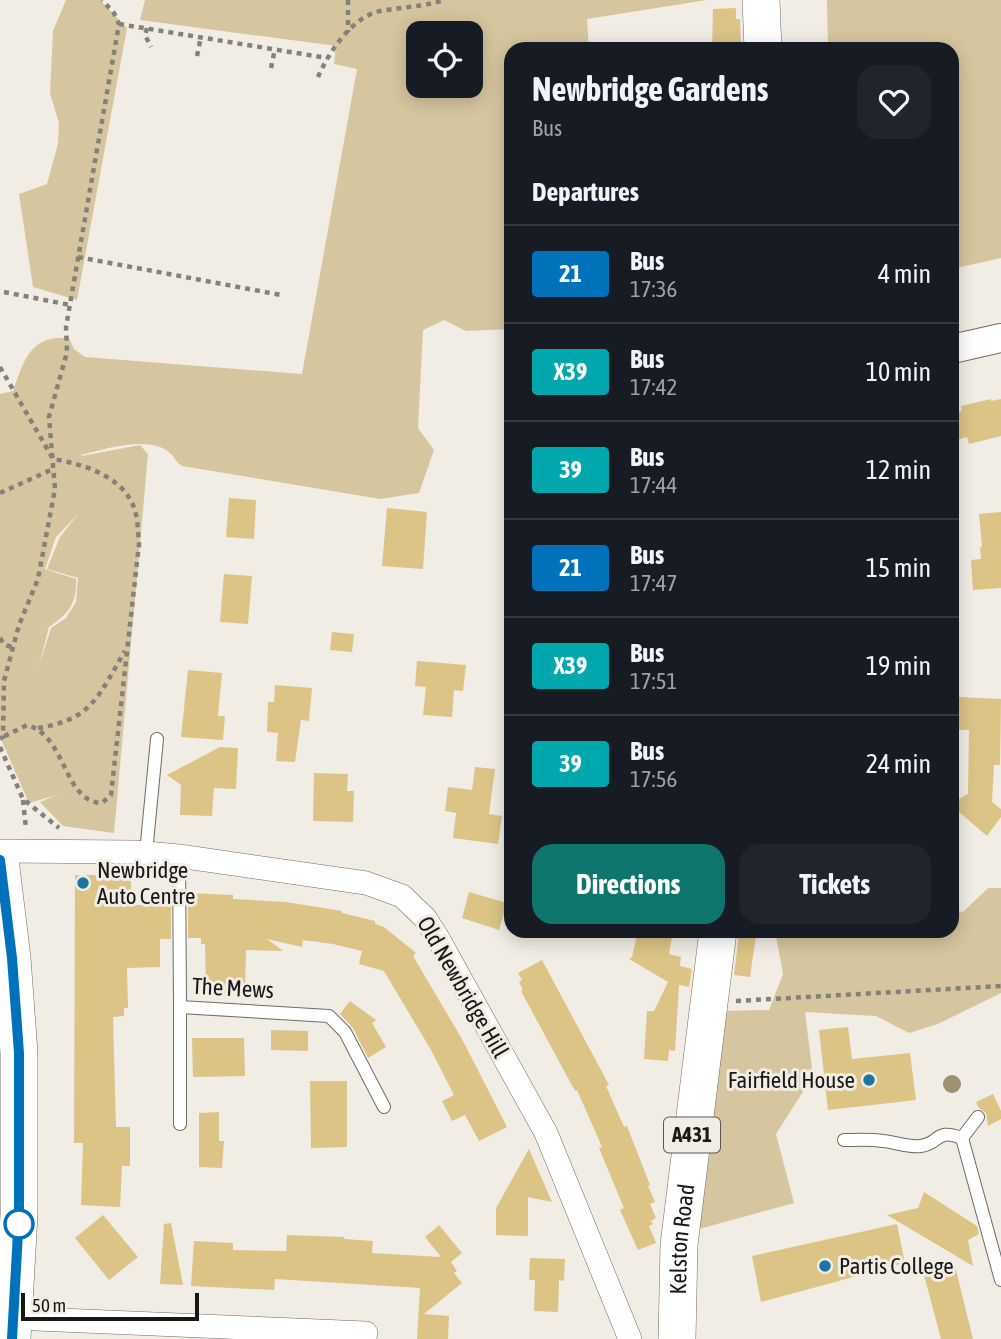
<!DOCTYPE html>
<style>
body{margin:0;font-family:"Asap Condensed",sans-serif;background:#20242c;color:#f1f3f6;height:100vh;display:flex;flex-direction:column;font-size:26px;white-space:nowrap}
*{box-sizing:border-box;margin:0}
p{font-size:23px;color:#9ea1a6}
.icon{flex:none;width:38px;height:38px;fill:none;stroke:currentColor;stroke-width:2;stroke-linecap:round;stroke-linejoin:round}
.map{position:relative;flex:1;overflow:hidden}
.sheet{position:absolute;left:504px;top:42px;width:455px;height:896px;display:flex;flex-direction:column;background:#171b24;border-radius:21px;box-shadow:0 4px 18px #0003}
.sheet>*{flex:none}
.badge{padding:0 14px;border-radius:5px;font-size:24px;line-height:46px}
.buttons{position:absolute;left:406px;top:21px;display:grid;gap:14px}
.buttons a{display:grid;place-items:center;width:77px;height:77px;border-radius:14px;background:#171b24;box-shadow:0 4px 18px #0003;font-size:35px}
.scale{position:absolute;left:21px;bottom:18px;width:178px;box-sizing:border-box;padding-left:7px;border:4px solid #191815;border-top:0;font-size:19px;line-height:24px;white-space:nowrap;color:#191815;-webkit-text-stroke:5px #f1ede4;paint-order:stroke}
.map>.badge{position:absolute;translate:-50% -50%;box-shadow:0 0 0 4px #fff}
h2{padding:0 28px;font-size:26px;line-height:63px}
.round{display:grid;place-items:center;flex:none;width:74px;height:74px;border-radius:21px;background:#20242c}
.head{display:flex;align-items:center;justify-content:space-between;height:119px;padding:0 28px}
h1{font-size:33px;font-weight:700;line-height:52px}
.button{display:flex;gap:14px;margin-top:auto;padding:14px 28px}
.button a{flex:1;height:80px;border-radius:21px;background:#0f766e;color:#fff;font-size:28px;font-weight:700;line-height:80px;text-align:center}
.button a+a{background:#20242c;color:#f1f3f6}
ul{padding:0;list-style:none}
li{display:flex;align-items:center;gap:21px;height:98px;padding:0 28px;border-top:2px solid #363941}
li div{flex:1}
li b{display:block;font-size:26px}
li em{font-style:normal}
li .badge{min-width:77px;font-weight:700;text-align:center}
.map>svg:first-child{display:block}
.green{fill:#d6c69f;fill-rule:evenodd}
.building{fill:#dcc487}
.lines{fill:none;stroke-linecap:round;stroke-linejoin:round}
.service-casing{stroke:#6f6b63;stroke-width:14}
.minor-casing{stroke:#6f6b63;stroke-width:24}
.tertiary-casing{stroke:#6f6b63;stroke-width:30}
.primary-casing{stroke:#6f6b63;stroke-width:38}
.path{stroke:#84817b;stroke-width:4.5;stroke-dasharray:5 5;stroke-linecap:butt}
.service{stroke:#fff;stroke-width:12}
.minor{stroke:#fff;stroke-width:23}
.tertiary{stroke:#fff;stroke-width:28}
.primary{stroke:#fff;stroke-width:37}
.tree{fill:#9c9173}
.line-casing{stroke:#fff;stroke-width:16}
.line{stroke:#0072bc;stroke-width:10}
.poi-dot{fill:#1e75a4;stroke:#f1ede4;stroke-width:2.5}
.stop-dot{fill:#fff;stroke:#0072bc;stroke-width:3.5}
.labels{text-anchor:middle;stroke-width:6;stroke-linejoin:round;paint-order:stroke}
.shield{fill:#f1ede4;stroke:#5a5853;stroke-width:2}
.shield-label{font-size:21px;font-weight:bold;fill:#191815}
.poi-label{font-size:23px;fill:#191815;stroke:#f1ede4;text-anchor:start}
.street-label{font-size:23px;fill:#191815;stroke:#f1ede4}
</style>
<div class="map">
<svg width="1001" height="1339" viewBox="0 0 1001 1339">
<rect width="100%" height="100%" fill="#f1ede4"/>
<g class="green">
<polygon points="66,0 100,0 127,28 77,300 33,287 19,194 47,184 58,144 59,123 50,93 53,31"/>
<path d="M145,0H707L587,19L589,49H511V329L466,331L444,320L423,330L418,428L434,450L419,493L380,499L182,466C176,462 176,459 171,454C152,434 104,449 81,455L82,456L140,445L148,454L114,833L63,826L40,802L57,795L29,803L0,737V394L13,391C24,360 30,335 69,338L74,349L85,357L302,374L357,69L334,64L336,46L140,20ZM471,33V86H418V33ZM79,513L60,537L47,569L78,578L76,602L66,618L51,628L39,666L49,627C68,614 77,604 76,579L45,569L56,537Z"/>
<polygon points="827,0 1001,0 1001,258 952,269 952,49 828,49"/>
<polygon points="988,888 1001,888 1001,993 938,1024 909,1033 876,1016 805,1012 813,1076 776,1134 794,1203 699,1229 718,1011 769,1010 783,974 775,931 952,931 952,910 963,912"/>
</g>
<g class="building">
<polygon points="736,8 736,19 740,19 741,49 712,49 713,9"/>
<polygon points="991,399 991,401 1001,399 1001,436 969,444 967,437 952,441 952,413 962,411 961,406"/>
<polygon points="229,498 256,500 254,539 226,537"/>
<polygon points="387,508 427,512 423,569 382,566"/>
<polygon points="1001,512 1001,588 973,590 971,560 981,559 980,547 982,547 979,514"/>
<polygon points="224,574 252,576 248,624 220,622"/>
<polygon points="332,632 354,634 352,652 330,650"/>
<polygon points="417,661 466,665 463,691 454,690 452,717 423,715 426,687 415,686"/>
<polygon points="188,670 222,673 218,716 225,716 223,740 181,737"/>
<polygon points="275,685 312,688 309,721 301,720 295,762 276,761 278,733 267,732 268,702 274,702"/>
<polygon points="958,697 1001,699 1000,765 994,765 992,802 1001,809 1001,817 987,836 952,806 952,803 968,794 969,730 956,730"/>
<polygon points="220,747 238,748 236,789 214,788 212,816 180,815 181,785 167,775"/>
<polygon points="475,767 495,769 489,814 502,816 498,844 453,838 456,813 445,811 448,787 472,790"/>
<polygon points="314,773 348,774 347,791 354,791 353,822 313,821"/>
<polygon points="75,875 131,875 131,905 171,905 171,939 160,939 160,967 127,968 128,1008 124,1008 124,1016 113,1017 116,1127 130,1127 130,1166 122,1166 120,1207 81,1205 83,1143 74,1143"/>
<polygon points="469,892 507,903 499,930 462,918"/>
<polygon points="188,893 233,895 233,899 286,902 342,911 342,913 375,921 375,924 384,927 416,953 413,956 462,1039 507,1127 479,1141 465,1115 452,1121 442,1101 454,1095 431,1050 384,971 359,964 362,951 333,944 303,940 302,947 267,939 283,951 246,950 245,993 206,992 205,944 201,944 201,938 188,938"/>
<polygon points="638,931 672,937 669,954 681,957 680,966 692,969 689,987 679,985 675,1051 669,1050 668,1061 644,1059 647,1011 654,1011 668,982 629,959 632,957"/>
<polygon points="739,934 756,936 750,977 734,975"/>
<polygon points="542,960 609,1085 606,1086 624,1127 627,1126 650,1185 648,1186 655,1202 650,1204 656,1218 651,1221 653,1224 649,1226 656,1243 638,1250 620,1210 624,1208 599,1148 602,1147 577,1090 575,1091 521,991 523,990 519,982 522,980 518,973"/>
<polygon points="350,1001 376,1020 372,1023 386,1047 368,1058 353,1028 340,1014"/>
<polygon points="848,1027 852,1059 910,1053 916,1100 828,1110 819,1030"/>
<polygon points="271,1030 308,1031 308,1051 271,1050"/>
<polygon points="192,1038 244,1038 245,1076 193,1077"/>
<polygon points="310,1081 347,1081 347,1147 311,1148"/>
<polygon points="993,1094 1001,1111 1001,1119 988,1126 986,1113 979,1108 976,1102"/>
<polygon points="219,1112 219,1141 224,1141 222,1168 199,1167 199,1113"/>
<polygon points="529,1149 552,1202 528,1197 528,1236 496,1235 496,1208"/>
<polygon points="924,1192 977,1226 979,1234 968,1240 973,1266 887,1215 918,1208"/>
<polygon points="103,1215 138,1257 109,1280 75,1238"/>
<polygon points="171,1223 183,1285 160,1284 164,1224"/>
<polygon points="897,1224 905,1263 761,1302 752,1256"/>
<polygon points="439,1225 462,1253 451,1262 457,1271 454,1273 462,1283 424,1314 449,1316 448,1339 417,1339 420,1288 275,1279 274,1290 191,1286 194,1241 233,1243 233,1250 286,1251 287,1235 344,1237 344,1239 373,1241 372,1253 441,1257 425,1237"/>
<polygon points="530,1258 565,1259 564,1281 559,1280 558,1312 534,1311 535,1280 529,1280"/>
<polygon points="955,1266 973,1339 941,1339 924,1275"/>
</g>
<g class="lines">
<g class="service-casing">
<g id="service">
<polyline points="146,853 157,739"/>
<polyline points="179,856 180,1007 329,1016 345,1032 384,1107"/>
<polyline points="180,1007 180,1124"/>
<polyline points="978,1117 962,1138 1001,1280"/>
<path d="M844,1140C856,1140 870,1139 883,1141C896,1142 908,1148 921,1146C941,1143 935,1128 962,1138"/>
</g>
</g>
<g class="minor-casing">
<g id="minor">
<polyline points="0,851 135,852 179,856 366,883 402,896 425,918 439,940 546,1133 630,1339"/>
<polyline points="13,1318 366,1333"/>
</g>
</g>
<g class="tertiary-casing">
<polyline id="tertiary" points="952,349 1001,338"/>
</g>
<g class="primary-casing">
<g id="primary">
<polyline points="761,0 763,49"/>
<polyline points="0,860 12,958 19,1053 19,1215 12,1339"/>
<path id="s1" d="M677,1339L679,1245L718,931"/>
</g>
</g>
<g class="path">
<polyline points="348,0 348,32"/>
<polyline points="119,24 327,58"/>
<polyline points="147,28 145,35 151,47"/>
<polyline points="197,56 201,37"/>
<polyline points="271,68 275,49"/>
<path d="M318,77C329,52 352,17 380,11C402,7 423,7 444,0"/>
<polyline points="78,257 281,295"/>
<polyline points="4,292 70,305"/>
<path d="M0,367L53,459C82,464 120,475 133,505C138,516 138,532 139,544L111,795L102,803C63,802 67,736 27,725L3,737"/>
<polyline points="0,493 53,469"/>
<polyline points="0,638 4,644 13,648"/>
<path d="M38,728C92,720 99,695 125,651"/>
<polyline points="0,739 3,737 4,681 19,625 38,579 55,489 49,417 67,352 66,327 119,24 114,13 102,0"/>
<polyline points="0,747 23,799 59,828"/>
<polyline points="23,800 26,829"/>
<polyline points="736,1001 1001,986"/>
</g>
<use href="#service" class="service"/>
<use href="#minor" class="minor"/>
<use href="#tertiary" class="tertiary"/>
<use href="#primary" class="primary"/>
</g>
<circle class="tree" cx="952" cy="1084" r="9"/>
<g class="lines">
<g class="line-casing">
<polyline id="line" points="0,860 12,958 19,1053 19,1215 12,1339"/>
</g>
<use href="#line" class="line"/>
</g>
<g class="poi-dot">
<circle cx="83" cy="883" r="7"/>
<circle cx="869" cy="1080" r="7"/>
<circle cx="825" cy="1266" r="7"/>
</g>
<circle class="stop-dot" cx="19" cy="1224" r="14"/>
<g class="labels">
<rect class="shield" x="664" y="1117.5" width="56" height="35" rx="5"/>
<g class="shield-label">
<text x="692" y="1142">A431</text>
</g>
<g class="poi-label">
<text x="97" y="878">Newbridge<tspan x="97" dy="26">Auto Centre</tspan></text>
<text x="855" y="1088" text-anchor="end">Fairfield House</text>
<text x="839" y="1274">Partis College</text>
</g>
<g class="street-label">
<text transform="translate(463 987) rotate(60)" y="8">Old Newbridge Hill</text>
<text transform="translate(233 988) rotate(3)" y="8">The Mews</text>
<text dy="8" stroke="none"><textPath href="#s1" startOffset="100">Kelston Road</textPath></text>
</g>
</g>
</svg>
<div class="buttons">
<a><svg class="icon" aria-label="locate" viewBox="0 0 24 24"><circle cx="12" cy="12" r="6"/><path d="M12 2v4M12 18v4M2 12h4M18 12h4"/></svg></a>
</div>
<div class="scale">50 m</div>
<section class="sheet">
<div class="head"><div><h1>Newbridge Gardens</h1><p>Bus</p></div><a class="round"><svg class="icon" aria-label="heart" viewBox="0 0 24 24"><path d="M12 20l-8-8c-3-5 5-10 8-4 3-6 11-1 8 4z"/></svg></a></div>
<h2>Departures</h2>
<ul>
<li><span class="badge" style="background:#0072bc;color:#fff">21</span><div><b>Bus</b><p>17:36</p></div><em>4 min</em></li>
<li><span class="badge" style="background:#00a8ad;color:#fff">X39</span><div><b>Bus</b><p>17:42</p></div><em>10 min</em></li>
<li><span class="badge" style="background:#00a8ad;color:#fff">39</span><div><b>Bus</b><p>17:44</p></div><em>12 min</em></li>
<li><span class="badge" style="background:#0072bc;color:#fff">21</span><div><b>Bus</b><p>17:47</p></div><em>15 min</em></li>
<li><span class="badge" style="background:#00a8ad;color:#fff">X39</span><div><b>Bus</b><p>17:51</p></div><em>19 min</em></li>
<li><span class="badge" style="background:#00a8ad;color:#fff">39</span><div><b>Bus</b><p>17:56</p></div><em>24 min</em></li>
</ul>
<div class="button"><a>Directions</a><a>Tickets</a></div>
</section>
</div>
